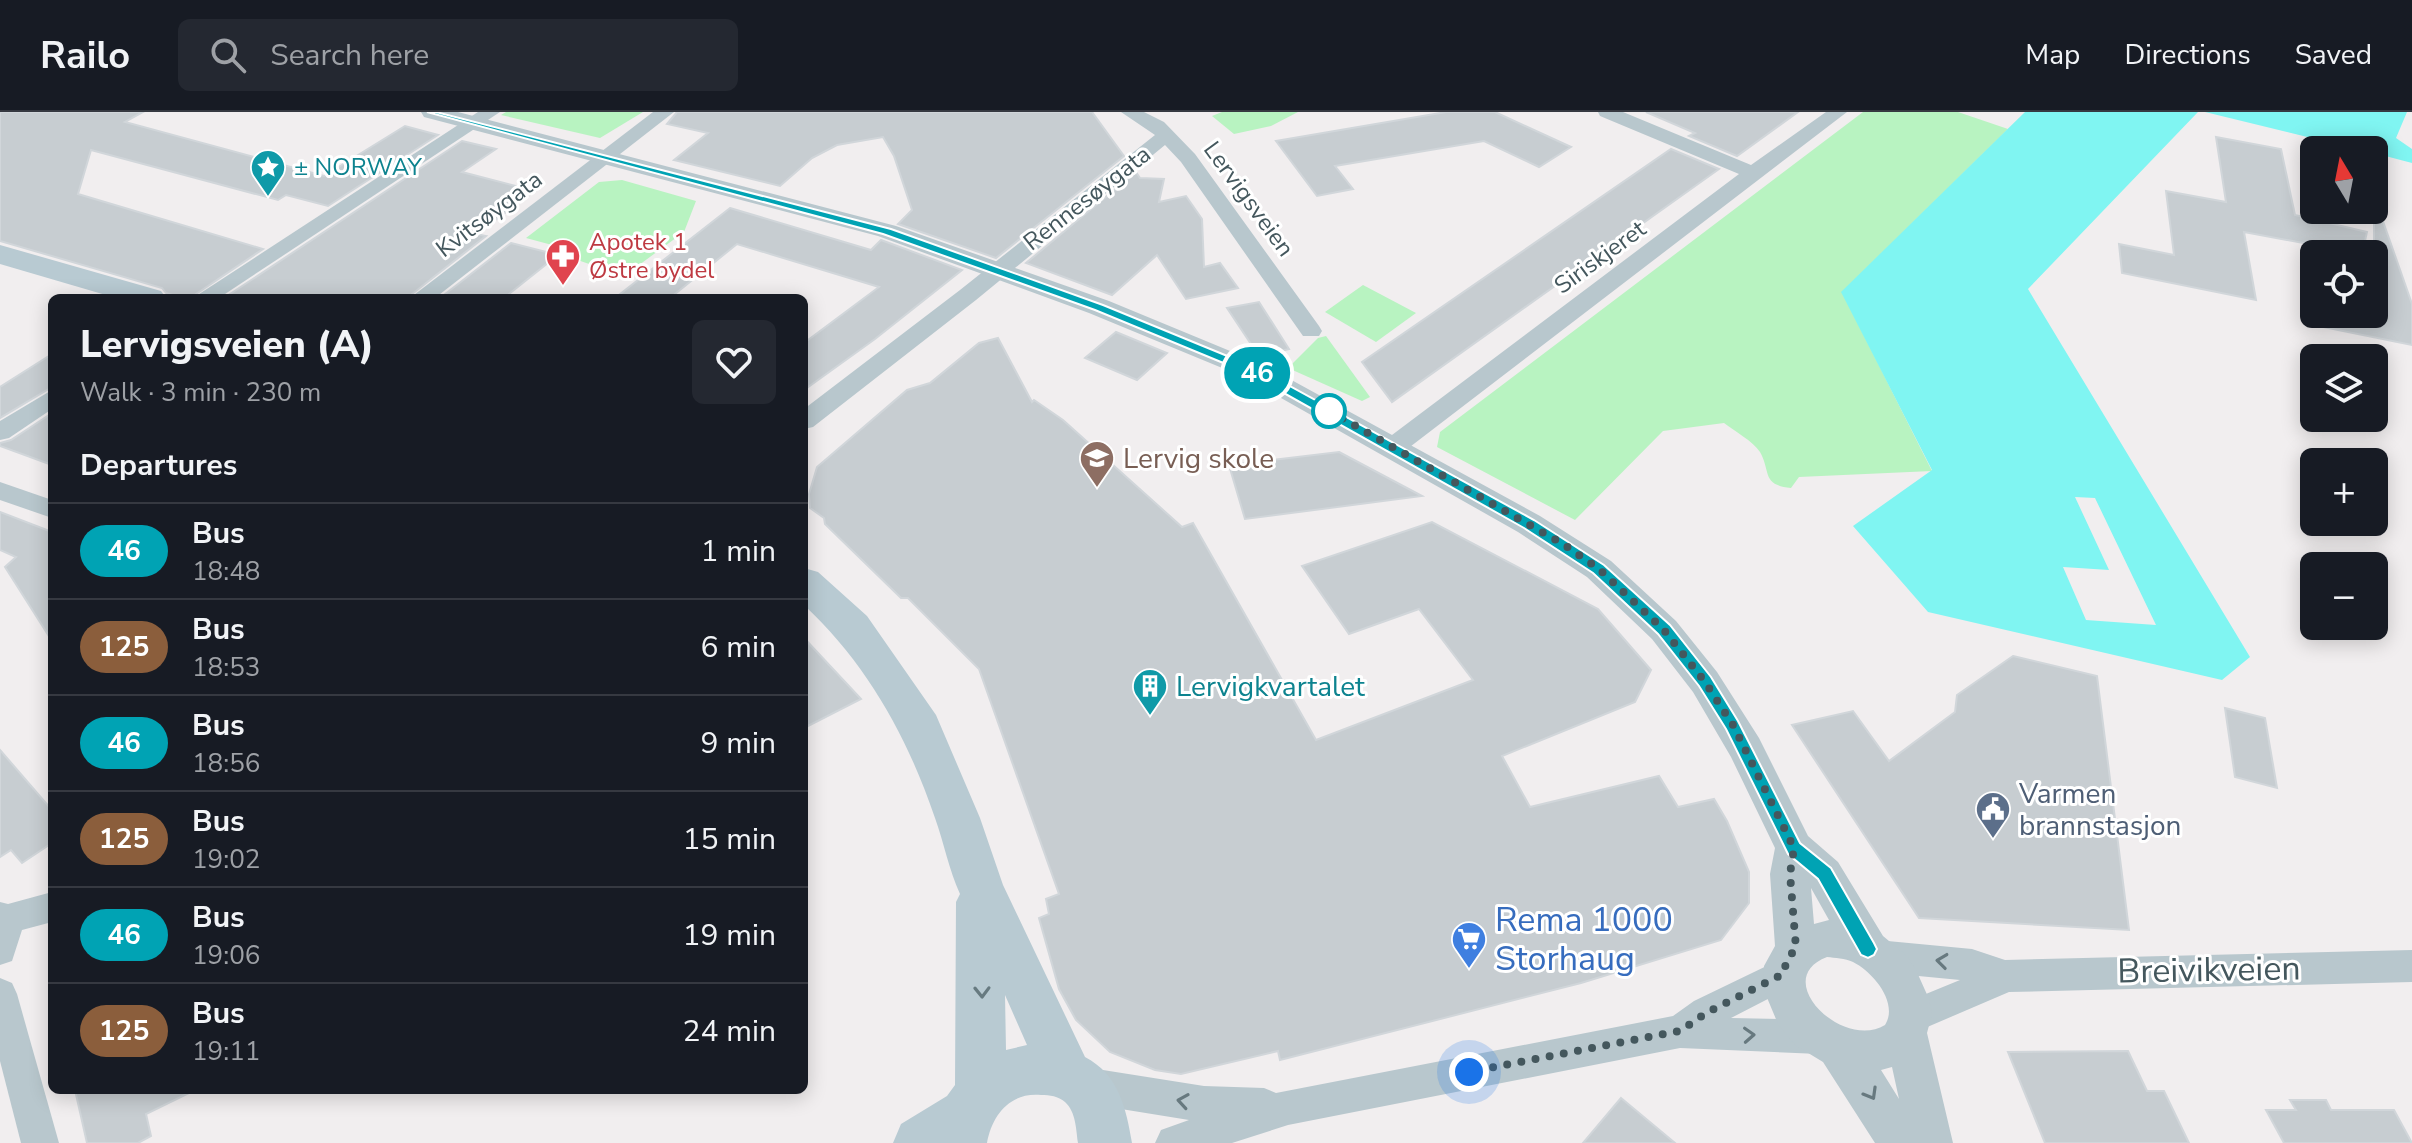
<!DOCTYPE html>
<meta charset="utf-8">
<style>
body{margin:0;font-family:"Nunito Sans",sans-serif;background:#242831;color:#f1f3f6;height:100vh;display:flex;flex-direction:column;font-size:30px;white-space:nowrap}
*{box-sizing:border-box;margin:0}
p{font-size:26px;color:#9ea1a6}
.icon{flex:none;width:44px;height:44px;fill:none;stroke:currentColor;stroke-width:2;stroke-linecap:round;stroke-linejoin:round}
.map{position:relative;flex:1;overflow:hidden}
.details{position:absolute;left:48px;top:182px;width:760px;height:800px;display:flex;flex-direction:column;background:#171b24;border-radius:12px;box-shadow:0 4px 20px #0003}
.details>*{flex:none}
.badge{padding:0 16px;border-radius:26px;font-size:28px;line-height:52px}
.needle{width:52px;rotate:350deg}
.controls{position:absolute;left:2300px;top:24px;display:grid;gap:16px}
.controls a{display:grid;place-items:center;width:88px;height:88px;border-radius:12px;background:#171b24;box-shadow:0 4px 20px #0003;font-size:40px}
.you{position:absolute;width:40px;height:40px;margin:-20px;border:6px solid #fff;border-radius:50%;background:#1a73e8;box-shadow:0 0 0 12px #1a73e833}
.map>.badge{position:absolute;translate:-50% -50%;box-shadow:0 0 0 4px #fff}
h2{padding:0 32px;font-size:30px;line-height:72px}
.round{display:grid;place-items:center;flex:none;width:84px;height:84px;border-radius:12px;background:#242831}
.head{display:flex;align-items:center;justify-content:space-between;height:136px;padding:0 32px}
h1{font-size:38px;font-weight:800;line-height:60px}
ul{padding:0;list-style:none}
li{display:flex;align-items:center;gap:24px;height:96px;padding:0 32px;border-top:2px solid #363941}
li div{flex:1}
li b{display:block;font-size:30px}
li em{font-style:normal}
li .badge{min-width:88px;font-weight:700;text-align:center}
header{display:flex;align-items:center;gap:48px;box-sizing:border-box;height:112px;padding:0 40px;background:#171b24;border-bottom:2px solid #363941}
header strong{font-size:38px}
nav{display:flex;gap:44px;margin-inline-start:auto;font-size:28px}
.search{width:560px;height:72px;background:#242831;display:flex;align-items:center;gap:20px;box-sizing:border-box;padding:0 28px;border-radius:12px;color:#9ea1a6;font-size:30px}
.map>svg:first-child{display:block}
.green{fill:#b8f3c1}
.water{fill:#80f5f2}
.pier{fill:#f1eeef}
.building{fill:#c7cdd1;stroke:#d1d6da;stroke-width:2}
.lines{fill:none;stroke-linecap:round;stroke-linejoin:round}
.minor{fill:#b8c7cd;fill-rule:evenodd}
.tertiary{fill:#b8c7cd;fill-rule:evenodd}
.secondary{fill:#b8cad2;fill-rule:evenodd}
.oneway{stroke:#67797f}
.oneway2{stroke:#677a80}
.line{fill:#00a3b4;stroke:#fff;stroke-width:2}
.walk{stroke:#44575d;stroke-width:8;stroke-dasharray:0 14.4}
.stop-dot{fill:#fff;stroke:#00a3b4;stroke-width:4}
.labels{text-anchor:middle;stroke-width:6;stroke-linejoin:round;paint-order:stroke}
.far-culture-label{font-size:24px;fill:#0d838f;stroke:#fff;text-anchor:start}
.far-street-label{font-size:24px;fill:#44575d;stroke:#fff}
.far-health-label{font-size:24px;fill:#be3a42;stroke:#fff;text-anchor:start}
.education-label{font-size:28px;fill:#785e54;stroke:#fff;text-anchor:start}
.culture-label{font-size:28px;fill:#0d838f;stroke:#fff;text-anchor:start}
.service-label{font-size:28px;fill:#4e5e75;stroke:#fff;text-anchor:start}
.near-shop-label{font-size:34px;fill:#366cbe;stroke:#fff;text-anchor:start}
.near-street-label{font-size:34px;fill:#44575d;stroke:#fff}
</style>
<header>
<strong>Railo</strong>
<div class="search"><svg class="icon" aria-label="search" viewBox="0 0 24 24"><circle cx="10" cy="10" r="6"/><path d="M15 15l6 6"/></svg>Search here</div>
<nav><a>Map</a><a>Directions</a><a>Saved</a></nav>
</header>
<div class="map">
<svg width="2412" height="1031" viewBox="0 0 2412 1031">
<rect width="100%" height="100%" fill="#f1eeef"/>
<g class="green">
<polygon points="506,0 643,0 600,26 501,3"/>
<polygon points="1222,0 1298,0 1271,14 1234,22 1212,4"/>
<path d="M1863,0H1958L2008,17L1842,180L1932,359L1799,365L1791,376C1761,373 1771,359 1760,340C1753,329 1734,319 1724,311L1663,319L1575,408L1437,335L1440,320Z"/>
<polygon points="622,68 696,89 684,120 624,164 563,143 567,137 526,126 599,70"/>
<polygon points="1363,173 1416,201 1376,230 1325,200"/>
<polygon points="1326,224 1370,285 1362,289 1288,256 1318,226"/>
</g>
<g class="water">
<polygon points="2025,0 2198,0 2028,177 2250,545 2222,568 1928,500 1853,414 1932,358 1841,180"/>
<polygon points="2205,0 2407,0 2396,26 2412,37 2412,51 2374,41 2374,38 2360,38"/>
</g>
<polygon class="pier" points="2075,385 2095,386 2156,513 2086,508 2063,455 2109,458"/>
<g class="building">
<polygon points="0,0 143,0 125,10 324,64 405,14 438,23 328,94 286,83 278,88 91,38 78,82 263,137 190,186 182,186 166,181 162,176 0,129"/>
<polygon points="677,0 1092,0 1124,44 996,146 898,112 912,98 894,44 883,25 837,33 812,46 780,74 674,48 708,21 667,12"/>
<polygon points="1446,0 1495,0 1571,35 1539,55 1484,29 1335,54 1353,77 1317,84 1276,29"/>
<polygon points="1646,0 1798,0 1737,44 1689,24 1695,21"/>
<polygon points="2216,25 2281,37 2295,103 2367,120 2362,142 2244,120 2256,188 2122,161 2119,132 2174,143 2166,79 2226,90"/>
<polygon points="462,29 496,37 462,60 535,79 476,122 486,124 407,186 224,186"/>
<polygon points="1671,37 1719,57 1392,290 1362,250"/>
<polygon points="1136,60 1140,66 1164,67 1159,90 1186,84 1202,107 1204,155 1220,151 1238,176 1186,187 1157,143 1112,183 1026,151"/>
<polygon points="2378,95 2412,192 2412,233 2323,215 2324,202 2374,202 2374,96"/>
<polygon points="730,96 871,138 881,128 962,158 875,227 804,278 804,231 879,175 737,132 670,186 615,186"/>
<polygon points="511,131 558,143 504,186 440,186"/>
<polygon points="1259,190 1289,237 1259,244 1227,196"/>
<polygon points="1116,220 1167,241 1137,268 1085,246"/>
<polygon points="998,226 1032,290 1034,288 1063,308 1182,415 1193,411 1316,628 1473,568 1419,497 1349,522 1302,454 1432,410 1598,497 1651,558 1635,590 1502,644 1530,695 1659,664 1678,695 1714,687 1727,709 1749,760 1749,791 1721,828 1581,871 1280,948 1278,939 1181,962 1155,958 1110,940 1076,908 1059,877 1039,806 1049,802 1046,787 1059,782 979,557 908,486 901,486 825,412 824,406 810,396 809,382 817,355 907,278 930,271 979,231"/>
<polygon points="52,242 52,275 0,306 0,275"/>
<polygon points="52,301 52,353 0,334 0,331 11,328"/>
<polygon points="1339,340 1422,384 1245,407 1229,353"/>
<polygon points="0,400 52,420 52,529 5,455 16,445 0,438"/>
<polygon points="804,526 861,587 804,616"/>
<polygon points="2013,544 2097,564 2129,818 1919,806 1792,613 1853,599 1889,649 1955,600 1957,583"/>
<polygon points="2225,596 2265,606 2277,676 2235,665"/>
<polygon points="0,638 52,698 52,731 22,751 11,738 0,745"/>
<polygon points="2128,939 2147,979 2164,979 2189,1031 2045,1031 2008,940"/>
<polygon points="75,978 195,978 146,1002 151,1024 138,1031 87,1031"/>
<polygon points="1621,986 1675,1031 1583,1031"/>
<polygon points="2290,988 2326,988 2331,998 2394,998 2412,1031 2284,1031 2266,998 2296,998"/>
</g>
<g class="lines">
<g class="minor">
<polygon points="478,0 500,0 219,186 193,186"/>
<polygon points="653,0 674,0 435,186 410,186"/>
<polygon points="1121,0 1144,0 1164,10 1195,42 1319,214 1322,219 1319,224 1303,224 1181,50 1165,33 976,188 813,315 804,317 804,297 960,178 1155,23"/>
<polygon points="1598,0 1623,0 1751,53 1826,0 1847,0 1402,341 1393,343 1384,341 1381,335 1384,329 1739,62 1600,4"/>
<polygon points="52,278 52,297 9,326 0,328 0,309"/>
<polygon points="0,370 52,388 52,406 0,388"/>
<polygon points="52,780 52,810 22,818 12,849 0,853 0,790 8,792"/>
<polygon points="1877,828 1972,837 2005,848 2412,838 2412,870 2009,880 1911,922 1899,917 1893,905 1899,893 1960,868 1877,860 1865,855 1860,844 1865,833"/>
<polygon points="1783,846 1795,851 1800,862 1795,873 1731,906 1819,908 1832,913 1837,925 1832,937 1819,942 1680,936 1288,1013 1232,1031 1155,1031 1161,1018 1189,1008 1084,991 1071,986 1066,973 1071,960 1084,955 1204,974 1264,976 1276,981 1673,904 1694,889"/>
<polygon points="0,866 12,871 17,882 59,1031 21,1031 0,949"/>
</g>
<path class="tertiary" d="M421,0H458L896,114L1109,189L1264,253L1540,404L1611,449L1676,509L1717,560L1759,626L1808,724L1838,750L1883,824L1907,844L1916,858L1929,887L1932,902L1927,921L1953,1031H1875L1823,950L1795,933L1778,912L1763,876L1764,854L1775,834L1770,762L1775,736L1731,645L1693,580L1652,527L1587,465L1518,420L1244,265L1089,201L878,124L424,5ZM1811,776L1829,808L1814,812ZM1827,845C1835,846 1845,846 1853,850C1873,860 1899,891 1885,913C1843,939 1769,867 1827,845ZM1892,955L1899,987L1881,958Z"/>
<g class="secondary">
<polygon points="0,133 161,179 166,186 116,186 0,152"/>
<path d="M804,456L818,460L867,504L936,603L980,706L1003,773L1085,945C1119,963 1126,996 1132,1031H1078C1076,1017 1076,1000 1065,990C1058,984 1050,983 1041,983C1010,980 992,1003 987,1031H893L901,1012L947,984L955,973L956,790L960,782C949,758 944,731 935,706C907,624 867,552 804,493ZM1005,883L1027,933L1006,938Z"/>
</g>
</g>
<defs><path id="oneway-chevron" d="M-2-3.5L2.5 0L-2 3.5" fill="none" stroke-width="1.6" stroke-linecap="round" stroke-linejoin="round" transform="scale(2)"/></defs>
<g class="oneway">
<use href="#oneway-chevron" transform="translate(1942 849) rotate(-173)"/>
<use href="#oneway-chevron" transform="translate(1749 923) rotate(-3)"/>
<use href="#oneway-chevron" transform="translate(1871 982) rotate(60)"/>
<use href="#oneway-chevron" transform="translate(1183 989) rotate(-171)"/>
</g>
<use class="oneway2" href="#oneway-chevron" transform="translate(982 880) rotate(89)"/>
<polygon class="line" points="427,0 436,0 891,117 1103,193 1259,257 1534,408 1604,453 1670,513 1711,565 1738,609 1800,731 1831,756 1874,831 1877,837 1874,843 1868,846 1861,843 1818,767 1788,742 1726,617 1699,574 1658,522 1593,461 1524,416 1250,262 1095,198 883,122"/>
<g class="lines">
<polyline class="walk" points="1329,299 1317,292 1563,432 1599,457 1664,518 1705,570 1733,613 1794,736 1790,762 1796,836 1787,848 1783,862 1706,901 1680,919 1469,960"/>
</g>
<defs>
<g id="sight-pin" transform="scale(1.8)"><path d="M0 17L-7.5 6A9.5 9.5 0 1 1 7.5 6Z" fill="#0f9aa8" stroke="#fff"/><path d="M0-6L1.8-2.2L6-1.7L2.9 1.2L3.7 5.4L0 3.3L-3.7 5.4L-2.9 1.2L-6-1.7L-1.8-2.2Z" fill="#fff"/></g>
<g id="pharmacy-pin" transform="scale(1.8)"><path d="M0 17L-7.5 6A9.5 9.5 0 1 1 7.5 6Z" fill="#e0444e" stroke="#fff"/><path d="M-2-6h4v4h4v4h-4v4h-4v-4h-4v-4h4Z" fill="#fff"/></g>
<g id="school-pin" transform="scale(1.8)"><path d="M0 17L-7.5 6A9.5 9.5 0 1 1 7.5 6Z" fill="#8d6e63" stroke="#fff"/><path d="M0-5L7-2L0 1L-7-2ZM-4 1L0 2.5L4 1V4Q0 6-4 4Z" fill="#fff"/></g>
<g id="building-pin" transform="scale(1.8)"><path d="M0 17L-7.5 6A9.5 9.5 0 1 1 7.5 6Z" fill="#0f9aa8" stroke="#fff"/><path d="M-4-6H4V6H1V3H-1V6H-4ZM-2.5-4.3h1.7v1.8h-1.7ZM.8-4.3h1.7v1.8H.8ZM-2.5-1h1.7V.8h-1.7ZM.8-1h1.7V.8H.8Z" fill="#fff"/></g>
<g id="civic-pin" transform="scale(1.8)"><path d="M0 17L-7.5 6A9.5 9.5 0 1 1 7.5 6Z" fill="#5c6f8a" stroke="#fff"/><path d="M-.6-6.5H3V-4.5H.6V-3L4-1V1h2V6H-6V1h2V-1L-.6-3ZM-1.2 2.5V6h2.4V2.5Z" fill="#fff"/></g>
<g id="supermarket-pin" transform="scale(1.8)"><path d="M0 17L-7.5 6A9.5 9.5 0 1 1 7.5 6Z" fill="#3f7fe0" stroke="#fff"/><path d="M-6-5.5h2.5l.6 2H6L4.5 2H-2.5L-4.4-4H-6ZM-1.5 3.2a1.3 1.3 0 1 0 .1 0ZM3 3.2a1.3 1.3 0 1 0 .1 0Z" fill="#fff"/></g>
</defs>
<g fill-rule="evenodd">
<use href="#sight-pin" x="268" y="55"/>
<use href="#pharmacy-pin" x="563" y="144"/>
<use href="#school-pin" x="1097" y="346"/>
<use href="#building-pin" x="1150" y="574"/>
<use href="#civic-pin" x="1993" y="697"/>
<use href="#supermarket-pin" x="1469" y="827"/>
</g>
<circle class="stop-dot" cx="1329" cy="299" r="16"/>
<g class="labels">
<g class="far-culture-label">
<text x="294" y="63">± NORWAY</text>
</g>
<g class="far-street-label">
<text transform="translate(1087 86) rotate(-38)" y="8">Rennesøygata</text>
<text transform="translate(1249 87) rotate(54)" y="8">Lervigsveien</text>
<text transform="translate(489 102) rotate(-37)" y="8">Kvitsøygata</text>
<text transform="translate(1600 145) rotate(-36)" y="8">Siriskjeret</text>
</g>
<g class="far-health-label">
<text x="589" y="138">Apotek 1<tspan x="589" dy="28">Østre bydel</tspan></text>
</g>
<g class="education-label">
<text x="1123" y="356">Lervig skole</text>
</g>
<g class="culture-label">
<text x="1176" y="584">Lervigkvartalet</text>
</g>
<g class="service-label">
<text x="2019" y="691">Varmen<tspan x="2019" dy="32">brannstasjon</tspan></text>
</g>
<g class="near-shop-label">
<text x="1495" y="819">Rema 1000<tspan x="1495" dy="39">Storhaug</tspan></text>
</g>
<g class="near-street-label">
<text transform="translate(2209 857) rotate(-1)" y="12">Breivikveien</text>
</g>
</g>
</svg>
<div class="controls">
<a><svg class="needle" viewBox="-14 -14 28 28"><path d="M0-13l5 13h-10z" fill="#e53935"/><path d="M0 13l5-13h-10z" fill="#9ea1a6"/></svg></a>
<a><svg class="icon" aria-label="locate" viewBox="0 0 24 24"><circle cx="12" cy="12" r="6"/><path d="M12 2v4M12 18v4M2 12h4M18 12h4"/></svg></a>
<a><svg class="icon" aria-label="layers" viewBox="0 0 24 24"><path d="M12 4l9 5-9 5-9-5zM3 14l9 5 9-5"/></svg></a>
<a>+</a>
<a>−</a>
</div>
<div class="you" style="left:1469px;top:960px"></div>
<b class="badge" style="left:1257px;top:261px;background:#00a3b4;color:#fff">46</b>
<section class="details">
<div class="head"><div><h1>Lervigsveien (A)</h1><p>Walk · 3 min · 230 m</p></div><a class="round"><svg class="icon" aria-label="heart" viewBox="0 0 24 24"><path d="M12 20l-8-8c-3-5 5-10 8-4 3-6 11-1 8 4z"/></svg></a></div>
<h2>Departures</h2>
<ul>
<li><span class="badge" style="background:#00a3b4;color:#fff">46</span><div><b>Bus</b><p>18:48</p></div><em>1 min</em></li>
<li><span class="badge" style="background:#8b5e3c;color:#fff">125</span><div><b>Bus</b><p>18:53</p></div><em>6 min</em></li>
<li><span class="badge" style="background:#00a3b4;color:#fff">46</span><div><b>Bus</b><p>18:56</p></div><em>9 min</em></li>
<li><span class="badge" style="background:#8b5e3c;color:#fff">125</span><div><b>Bus</b><p>19:02</p></div><em>15 min</em></li>
<li><span class="badge" style="background:#00a3b4;color:#fff">46</span><div><b>Bus</b><p>19:06</p></div><em>19 min</em></li>
<li><span class="badge" style="background:#8b5e3c;color:#fff">125</span><div><b>Bus</b><p>19:11</p></div><em>24 min</em></li>
</ul>
</section>
</div>
